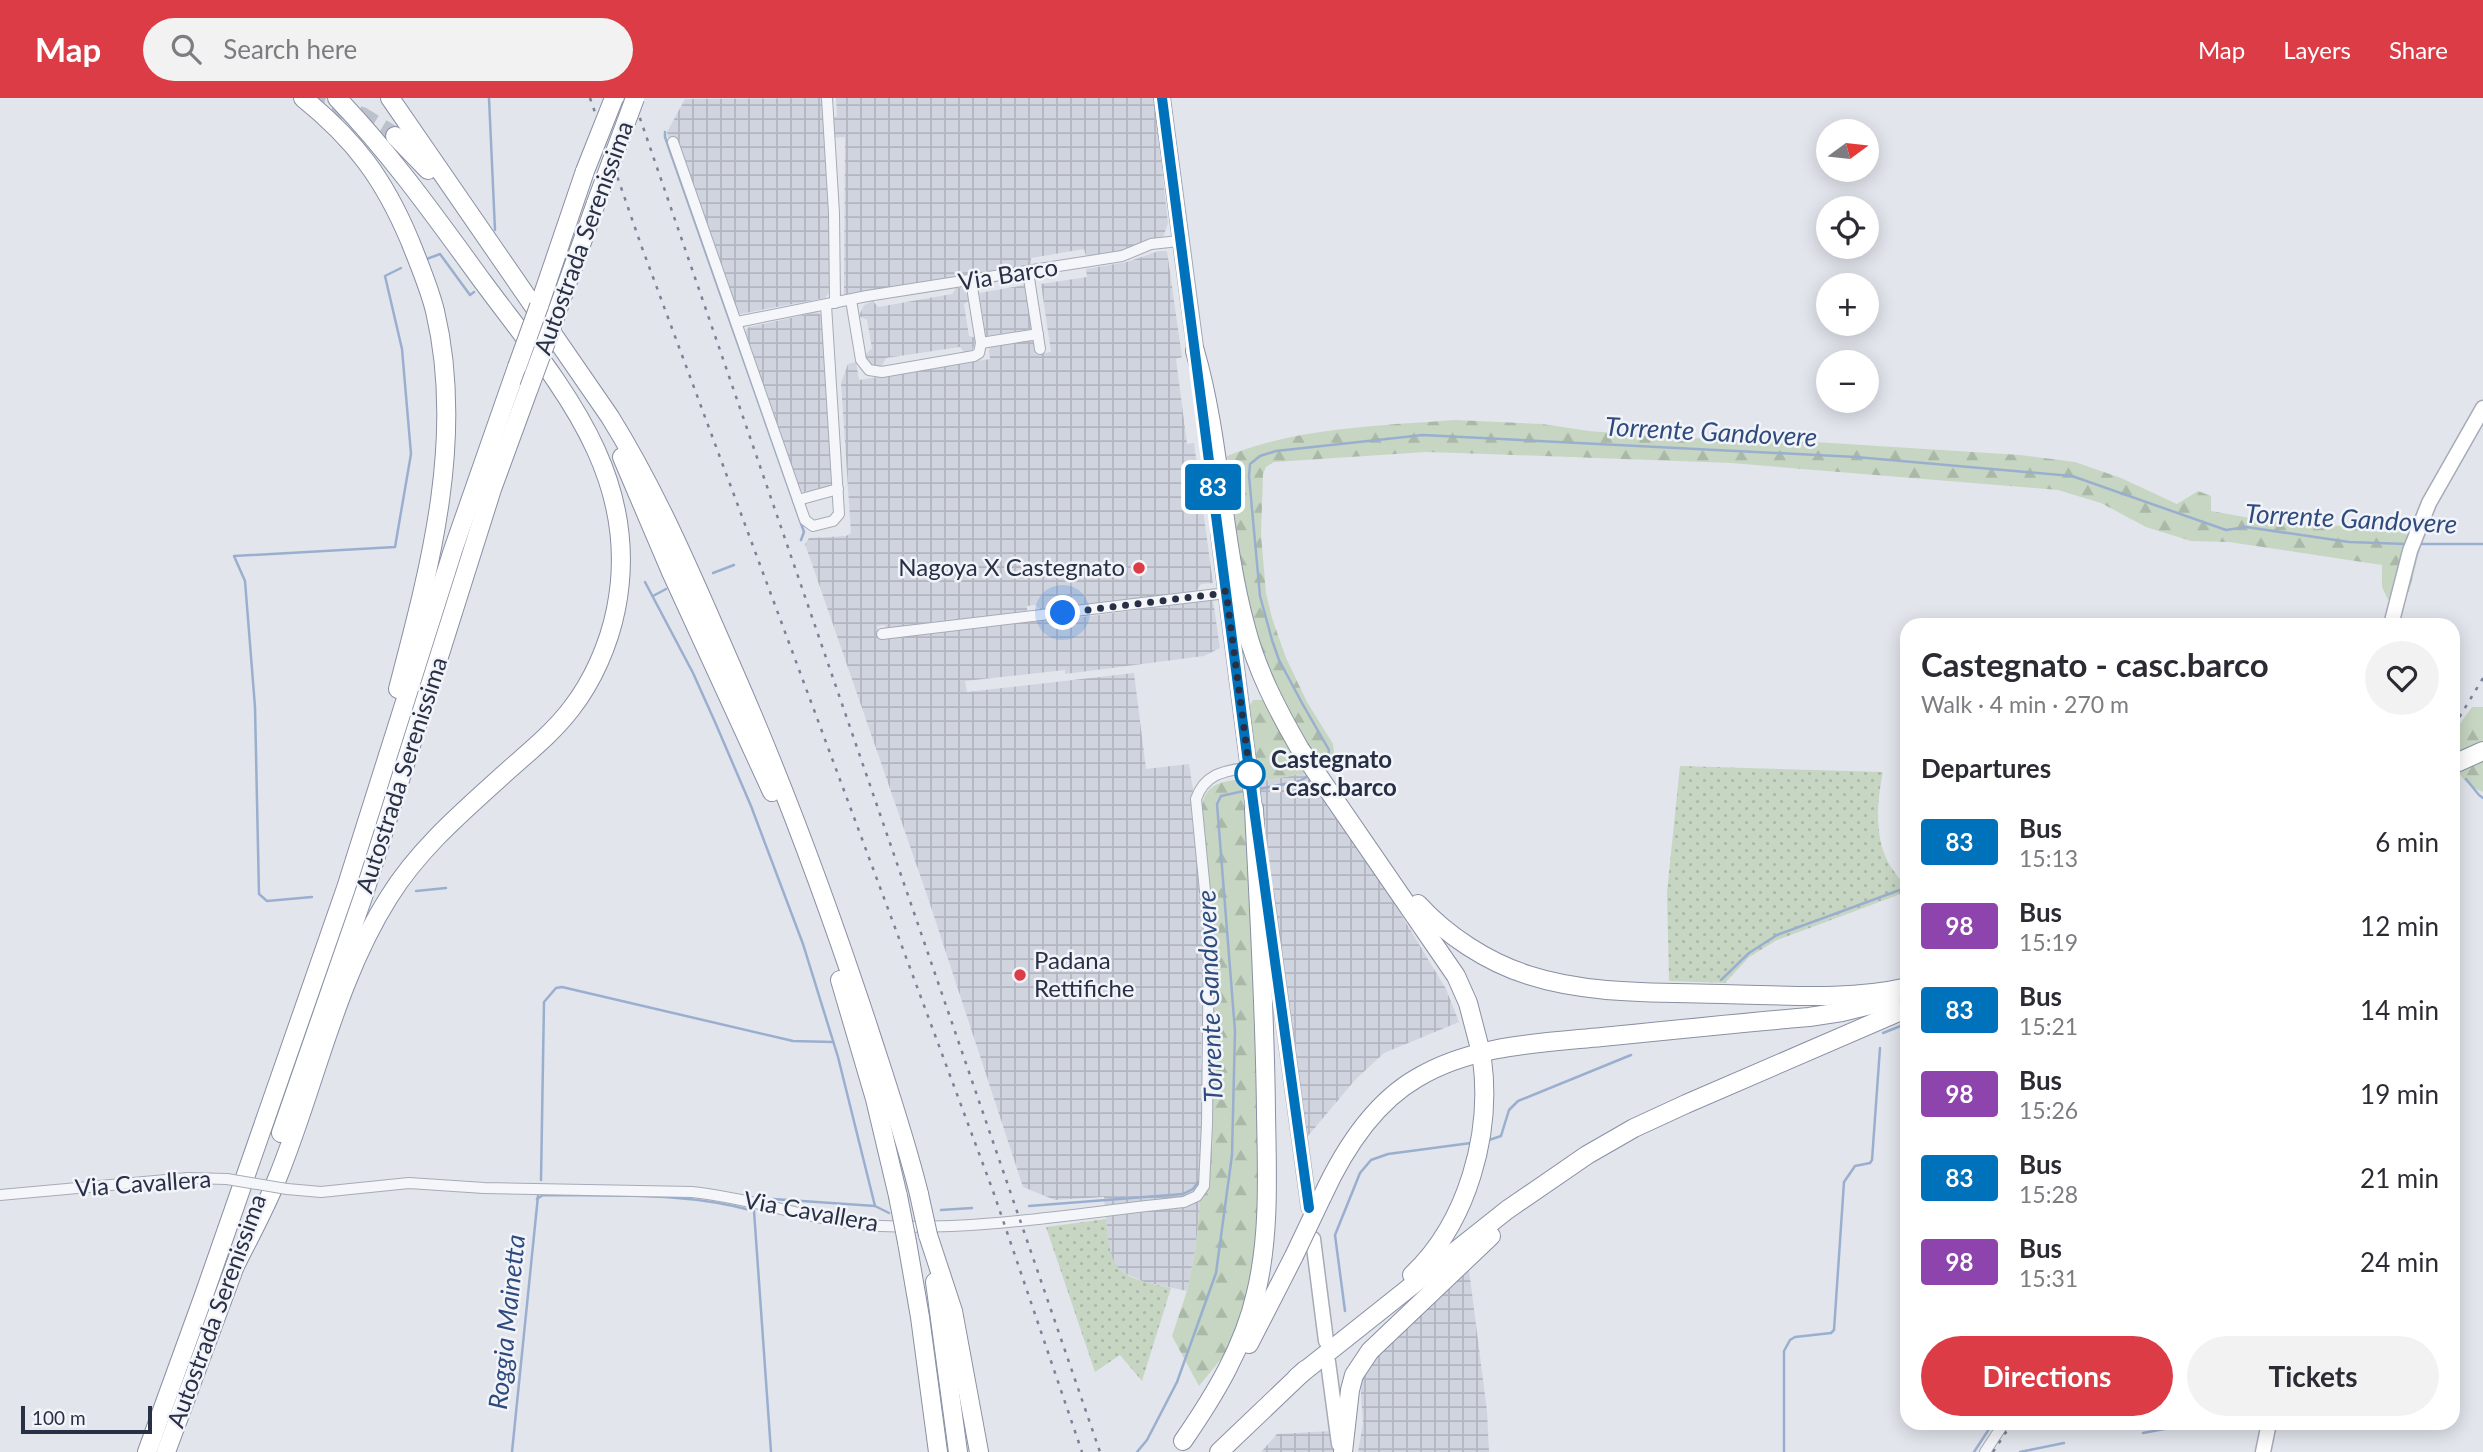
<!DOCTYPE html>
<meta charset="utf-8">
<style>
body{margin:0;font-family:Lato,sans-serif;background:#f2f2f3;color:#2b2b33;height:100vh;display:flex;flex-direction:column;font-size:26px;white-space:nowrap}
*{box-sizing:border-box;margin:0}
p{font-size:23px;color:#7c7c81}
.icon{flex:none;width:38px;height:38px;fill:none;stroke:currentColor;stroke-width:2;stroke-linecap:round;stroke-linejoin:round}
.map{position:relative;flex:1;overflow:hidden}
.side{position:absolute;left:1900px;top:520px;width:560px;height:812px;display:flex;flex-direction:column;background:#fff;border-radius:21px;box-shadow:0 4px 18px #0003}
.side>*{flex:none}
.badge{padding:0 14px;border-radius:5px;font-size:24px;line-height:46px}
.needle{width:46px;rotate:75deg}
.tools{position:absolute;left:1816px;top:21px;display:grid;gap:14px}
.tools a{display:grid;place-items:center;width:63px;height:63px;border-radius:50%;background:#fff;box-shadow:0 4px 18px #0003;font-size:35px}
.scale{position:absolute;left:21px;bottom:18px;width:131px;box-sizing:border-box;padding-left:7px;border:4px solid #283046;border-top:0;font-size:19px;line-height:24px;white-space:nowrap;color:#283046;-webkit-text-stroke:5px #f2f4f9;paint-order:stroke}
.you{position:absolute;width:35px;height:35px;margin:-18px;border:5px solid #fff;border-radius:50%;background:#1a73e8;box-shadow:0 0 0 10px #1a73e833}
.map>.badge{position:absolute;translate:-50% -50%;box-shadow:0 0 0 4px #fff}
h2{padding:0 21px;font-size:26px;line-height:63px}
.round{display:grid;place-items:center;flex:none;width:74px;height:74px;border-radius:37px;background:#f2f2f3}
.headline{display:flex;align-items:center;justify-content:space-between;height:119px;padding:0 21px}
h1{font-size:33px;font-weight:700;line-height:52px}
.cta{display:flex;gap:14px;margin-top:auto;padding:14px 21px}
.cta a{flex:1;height:80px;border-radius:42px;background:#dc3c46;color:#fff;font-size:28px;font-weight:700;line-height:80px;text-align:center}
.cta a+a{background:#f2f2f3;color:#2b2b33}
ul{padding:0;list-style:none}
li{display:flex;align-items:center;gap:21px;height:84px;padding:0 21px}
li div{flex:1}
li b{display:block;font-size:26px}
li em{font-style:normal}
li .badge{min-width:77px;font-weight:700;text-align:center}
header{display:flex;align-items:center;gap:42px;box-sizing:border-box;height:98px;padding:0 35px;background:#dc3c46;color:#fff}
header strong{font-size:33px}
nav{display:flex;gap:38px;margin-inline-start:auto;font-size:24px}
.search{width:490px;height:63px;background:#f2f2f3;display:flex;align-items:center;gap:18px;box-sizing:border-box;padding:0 24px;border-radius:38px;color:#7c7c81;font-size:26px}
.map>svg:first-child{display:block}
.industrial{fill:url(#industrial-grid)}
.grass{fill:url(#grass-dots)}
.forest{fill:url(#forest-firs)}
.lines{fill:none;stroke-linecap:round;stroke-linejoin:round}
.stream{stroke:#9aafcf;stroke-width:2.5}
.highway-tunnel{stroke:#bdc1cb;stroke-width:18;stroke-dasharray:18 9;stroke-linecap:butt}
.street-casing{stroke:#a6abb7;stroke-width:12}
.secondary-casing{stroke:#a6abb7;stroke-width:17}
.primary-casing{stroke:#a0a8b9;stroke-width:18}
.highway-casing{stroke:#8890a4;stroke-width:20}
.street{stroke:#f5f6f9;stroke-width:10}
.secondary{stroke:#fff;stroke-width:14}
.primary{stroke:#fff;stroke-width:16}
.highway{stroke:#fff;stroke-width:18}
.rail{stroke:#7a8297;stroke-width:2.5;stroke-dasharray:3.5 7;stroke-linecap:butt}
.street-bridge-casing{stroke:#a6abb7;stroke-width:12;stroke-linecap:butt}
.highway-bridge-casing{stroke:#8890a4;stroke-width:20;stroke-linecap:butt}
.street-bridge{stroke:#f5f6f9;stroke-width:10}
.highway-bridge{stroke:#fff;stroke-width:18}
.line-casing{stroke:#fff;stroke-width:16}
.line{stroke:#0072bc;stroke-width:10}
.walk{stroke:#283046;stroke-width:7;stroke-dasharray:0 12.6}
.poi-dot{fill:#dc3c46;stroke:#f2f4f9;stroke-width:2.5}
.stop-dot{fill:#fff;stroke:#0072bc;stroke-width:3.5}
.labels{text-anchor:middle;stroke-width:5;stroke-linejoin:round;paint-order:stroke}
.street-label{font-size:24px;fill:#283046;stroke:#f2f4f9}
.poi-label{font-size:24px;fill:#283046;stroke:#f2f4f9;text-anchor:end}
.stop-label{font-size:24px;font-weight:bold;fill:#283046;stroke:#f2f4f9;text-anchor:start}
.water-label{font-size:26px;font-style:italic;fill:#2e4b7e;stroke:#f2f4f9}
</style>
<header>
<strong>Map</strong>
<div class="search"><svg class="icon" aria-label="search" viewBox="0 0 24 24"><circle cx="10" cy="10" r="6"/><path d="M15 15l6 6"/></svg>Search here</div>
<nav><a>Map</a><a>Layers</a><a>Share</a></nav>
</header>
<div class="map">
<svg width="2483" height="1354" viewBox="0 0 2483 1354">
<defs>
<pattern id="industrial-grid" width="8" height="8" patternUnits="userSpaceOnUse" patternTransform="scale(1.75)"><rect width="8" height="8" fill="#d0d4de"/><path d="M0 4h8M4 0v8" fill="none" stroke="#b3b6c0"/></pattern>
<pattern id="grass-dots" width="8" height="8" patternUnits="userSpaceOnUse" patternTransform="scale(1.75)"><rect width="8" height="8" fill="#c6d6c2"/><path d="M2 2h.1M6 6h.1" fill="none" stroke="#aab8a8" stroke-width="1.8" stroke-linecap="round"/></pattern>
<pattern id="forest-firs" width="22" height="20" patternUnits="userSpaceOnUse" patternTransform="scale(1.75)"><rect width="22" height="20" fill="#c6d6c2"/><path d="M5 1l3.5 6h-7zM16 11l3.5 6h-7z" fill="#aab8a8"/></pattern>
</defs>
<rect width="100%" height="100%" fill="#e2e5ec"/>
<g class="industrial">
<polygon points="822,0 830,115 830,193 825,200 740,216 737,215 669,45 667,34 685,1"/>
<polygon points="836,0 1154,0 1168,125 1163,139 1122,153 1086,158 1084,151 1031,160 1031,166 844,197 845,39 833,40 832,20 837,18"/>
<polygon points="1159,153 1167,153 1182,259 1176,261 1187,346 1194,345 1213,485 1201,486 1196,494 1043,513 1035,507 1027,508 1027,513 886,531 885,527 877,528 879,540 1059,520 1060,522 1213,502 1220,550 1204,558 1065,576 1065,572 965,583 967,594 1134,575 1146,671 1189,666 1193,691 1191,712 1204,830 1201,970 1212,921 1212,1066 1202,1079 1196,1148 1187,1193 1144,1184 1124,1175 1114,1166 1109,1157 1104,1099 1055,1102 1023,1089 929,803 805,446 809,440 846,438 851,435 841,285 848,266 856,264 859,282 990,261 989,251 991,249 1033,242 1036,256 1051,254 1041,186 1087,179 1086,171 1127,164"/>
<polygon points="1025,187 1032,231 986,238 979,195"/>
<polygon points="956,190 962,190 969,199 970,202 964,206 969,238 976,240 973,251 965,255 960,249 886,260 882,268 876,269 869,265 865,257 872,250 867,222 859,218 864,207 873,203 878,209 952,196"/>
<polygon points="817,214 822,218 833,384 829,388 804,394 797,391 744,235 749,229"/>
<polygon points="1306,675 1376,775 1446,891 1459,924 1384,955 1355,982 1302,1045 1292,982 1258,684"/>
<polygon points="1469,1172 1487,1313 1489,1354 1358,1354 1363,1325 1360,1281 1363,1273 1435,1196"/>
<polygon points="1332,1333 1335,1354 1261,1354 1277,1336"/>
</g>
<g class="grass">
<path d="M1680,668L1883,674C1877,702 1874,739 1889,766C1895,776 1903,783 1906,794L1777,842L1749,859L1725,885L1669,883L1667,794Z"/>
<path d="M1106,1121C1110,1176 1119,1179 1171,1190L1142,1283L1120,1257L1095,1274L1046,1129Z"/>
</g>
<g class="forest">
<path d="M1455,322L1542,326L1589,333L1660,339L1815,344L2020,357L2075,364L2121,380L2177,406L2198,393L2211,398V413L2272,424L2341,428L2381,434L2399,432L2421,446L2409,494L2388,502L2382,489V467L2229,444L2191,443L2146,429L2101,405L2058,392L1731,365L1488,356L1426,354L1274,364L1266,369L1263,376L1261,437L1266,495L1272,520L1286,560L1307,604L1333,646L1334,653L1328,673C1250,580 1242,473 1227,358C1300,329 1378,328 1455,322Z"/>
<polygon points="1253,602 1264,602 1284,642 1306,675 1258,684 1249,609"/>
<path d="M2472,609H2483V694C2460,686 2448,663 2454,639C2456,629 2466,618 2472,609Z"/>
<path d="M1243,681L1257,864L1261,1125L1255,1171L1238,1240L1199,1288L1172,1238L1187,1193L1196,1148L1202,1079L1212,1066L1214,837L1201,714C1204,686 1218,684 1243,681Z"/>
</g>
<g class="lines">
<g class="stream">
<polyline points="489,0 495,132"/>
<polyline points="665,34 665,39 804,434 801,442"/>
<polyline points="424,162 440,156 470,197 474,194"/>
<polyline points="2420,446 2483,446"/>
<polyline points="713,475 734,467"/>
<polyline points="645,484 693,575 715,624 751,708 803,846 838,959 875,1108 889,1115"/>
<polyline points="653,498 666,491"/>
<polyline points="1320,667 1328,660 1329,652 1302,605 1279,562 1272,542 1260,498 1249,378 1250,366 1260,358 1276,353 1423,337 1856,359 2072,378 2226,432 2246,429 2349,444 2406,446"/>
<polyline points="2466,681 2479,697 2483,700"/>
<polyline points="1259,691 1300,683 1308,678"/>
<polyline points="416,793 446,790"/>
<polyline points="312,799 267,803 259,796 255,609 245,483 234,458 395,449 411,356 402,251 385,178 401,170"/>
<polyline points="1721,882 1749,855 1777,837 1908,789"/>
<polyline points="1883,935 1908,925"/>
<polyline points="1489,1042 1501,1038 1509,1012 1518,1003 1631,957"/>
<polyline points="541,1082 544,904 556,890 562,889 793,943 833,944"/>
<path d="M537,1101L543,1097C613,1098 686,1094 754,1113L771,1354"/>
<polyline points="773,1101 875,1108"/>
<polyline points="1029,1108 1183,1096 1193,1091 1198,1084"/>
<polyline points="941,1112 972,1110"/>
<polyline points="1345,1213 1335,1137 1360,1075 1371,1062 1388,1056 1471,1045"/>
<polyline points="2143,1335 2196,1325"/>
<polyline points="512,1354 538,1098"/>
<polyline points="1137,1354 1147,1342 1177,1284 1216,1175 1232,1057 1235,933 1217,706 1221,698 1244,693"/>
<polyline points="1784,1354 1784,1253 1790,1242 1795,1239 1831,1235 1834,1232 1844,1084 1855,1068 1870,1065 1872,1062 1880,950"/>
<polyline points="1974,1354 1993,1325"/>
<polyline points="2020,1354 2064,1345"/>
</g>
<polyline class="highway-tunnel" points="307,0 362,18 395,38"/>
<g class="street-casing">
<g id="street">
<polyline points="827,0 834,115 835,205"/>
<polyline points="673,44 805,422 813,428 833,423 839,416 826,207"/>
<polyline points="1028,174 1040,251"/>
<polyline points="851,202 861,262 869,272 882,274 974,258 979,255 981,245 971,183"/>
<polyline points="737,224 867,198 1122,158 1151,146 1179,143"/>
<polyline points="981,245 1038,236"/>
<polyline points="798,402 838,391"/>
<polyline points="882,536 1218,496 1226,493"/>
<path d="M287,1091L321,1094L409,1085L484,1090L692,1094C755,1100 817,1125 881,1128C983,1133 1082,1114 1184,1104L1197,1098L1204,1088L1207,1026L1209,834L1196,701C1205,675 1225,673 1249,669"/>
<polyline points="0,1097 188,1080 227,1081"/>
<polyline points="1985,1354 2004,1325"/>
</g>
</g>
<g class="secondary-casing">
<g id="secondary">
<polyline points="2391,527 2410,453 2429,405 2483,310"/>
<polyline points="1266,796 1309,1110"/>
<polyline points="1313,1141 1326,1243"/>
<polyline points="1328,1264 1339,1346"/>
<polyline points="2263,1354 2269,1325"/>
</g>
</g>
<g class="primary-casing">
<g id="primary">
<polyline points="1162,0 1197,264"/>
<polyline points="1219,436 1254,711"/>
</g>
</g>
<g class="highway-casing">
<g id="highway">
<path d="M303,0C355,42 384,81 410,143C419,166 429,189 435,213C465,340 430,469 398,591"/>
<path d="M390,0L610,319C659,398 694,482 731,567C784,687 827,804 868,928C886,984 905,1039 919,1096"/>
<polyline points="395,38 428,72"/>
<polyline points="539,208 585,73"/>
<polyline points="552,228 596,105"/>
<path d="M1195,253C1221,343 1221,439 1246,530C1257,573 1278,613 1300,651L1456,878L1468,905L1479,947"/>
<polyline points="622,359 671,474 772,694"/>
<polyline points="2454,666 2483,653"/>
<path d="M1418,806C1446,837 1487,864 1528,877C1589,897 1659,894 1723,896C1784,897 1847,903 1908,889"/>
<polyline points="840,882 875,1001 898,1098"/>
<polyline points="281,1035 364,796 492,391 529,290"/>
<path d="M1322,1099C1343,1053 1372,1006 1417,980C1472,947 1539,945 1602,939C1671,932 1740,925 1809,919L1842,914L1891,902"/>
<polyline points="928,1137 953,1213 979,1354"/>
<polyline points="907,1144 920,1219 938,1354"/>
<path d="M235,1168C249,1140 265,1111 277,1081C315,989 335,884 389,799C418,752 461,715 502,678C525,657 552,636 571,611C593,583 609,546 616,511C643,376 557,284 483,184C437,121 391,56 337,0"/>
<path d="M1412,1177C1468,1124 1492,1035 1482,961"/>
<polyline points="935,1184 958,1354"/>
<polyline points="1249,1246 1294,1158"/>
<polyline points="1297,1279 1507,1112 1587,1057 1634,1030 1686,1006 1908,910"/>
<path d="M1183,1343C1214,1298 1244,1249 1256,1195C1270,1137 1267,1075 1266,1015C1265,913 1259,812 1254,711"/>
<polyline points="147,1354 204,1197 346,790 453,452 517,269"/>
<polyline points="166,1354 239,1157"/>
<polyline points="1219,1354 1305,1272"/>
<polyline points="1343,1354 1350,1292 1354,1277 1370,1253 1491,1138"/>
</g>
</g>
<use href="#street" class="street"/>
<use href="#secondary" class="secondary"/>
<use href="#primary" class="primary"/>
<use href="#highway" class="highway"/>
<g class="rail">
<polyline points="590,0 641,147 993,1093 1082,1354"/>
<polyline points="633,0 1100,1354"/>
<polyline points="2454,628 2483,580"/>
<polyline points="1993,1354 2012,1325"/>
</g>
<g class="street-bridge-casing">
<polyline id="street-bridge" points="227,1081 287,1091"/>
</g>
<g class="highway-bridge-casing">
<g id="highway-bridge">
<polyline points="585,73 614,0"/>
<polyline points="596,105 635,0"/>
<polyline points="517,269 539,208"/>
<polyline points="529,290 552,228"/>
<polyline points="919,1096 928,1137"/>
<polyline points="898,1098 907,1144"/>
<polyline points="1294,1158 1322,1099"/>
</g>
</g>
<use href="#street-bridge" class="street-bridge"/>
<use href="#highway-bridge" class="highway-bridge"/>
</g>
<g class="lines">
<g class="line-casing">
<polyline id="line" points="1162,0 1254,711 1309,1110"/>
</g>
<use href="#line" class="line"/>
<polyline class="walk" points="1063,515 1217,496 1226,493 1250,676"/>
</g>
<g class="poi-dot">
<circle cx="1139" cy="470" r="7"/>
<circle cx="1020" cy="877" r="7"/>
</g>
<circle class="stop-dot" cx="1250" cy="676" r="14"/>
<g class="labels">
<g class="street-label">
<text transform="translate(584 140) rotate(-70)" y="8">Autostrada Serenissima</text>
<text transform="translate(1008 177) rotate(-9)" y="8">Via Barco</text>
<text transform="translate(402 677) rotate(-72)" y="8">Autostrada Serenissima</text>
<text transform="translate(143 1086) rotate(-4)" y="8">Via Cavallera</text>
<text transform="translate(811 1114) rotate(10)" y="8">Via Cavallera</text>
<text transform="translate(217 1213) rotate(-70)" y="8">Autostrada Serenissima</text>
</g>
<g class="poi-label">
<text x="1125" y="478">Nagoya X Castegnato</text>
<text x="1034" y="871" text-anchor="start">Padana<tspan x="1034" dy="28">Rettifiche</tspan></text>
</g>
<g class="stop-label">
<text x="1271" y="670">Castegnato<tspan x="1271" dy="28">- casc.barco</tspan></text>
</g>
<g class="water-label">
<text transform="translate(1711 334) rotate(3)" y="9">Torrente Gandovere</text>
<text transform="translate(2351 421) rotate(3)" y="9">Torrente Gandovere</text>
<text transform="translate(1210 898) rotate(-92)" y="9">Torrente Gandovere</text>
<text transform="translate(507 1224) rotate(-84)" y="9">Roggia Mainetta</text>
</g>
</g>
</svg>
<div class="tools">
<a><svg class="needle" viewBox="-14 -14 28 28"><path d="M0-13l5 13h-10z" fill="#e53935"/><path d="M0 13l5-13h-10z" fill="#7c7c81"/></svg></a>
<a><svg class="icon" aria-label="locate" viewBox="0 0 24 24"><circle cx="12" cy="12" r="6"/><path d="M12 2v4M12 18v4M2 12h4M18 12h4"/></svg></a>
<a>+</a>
<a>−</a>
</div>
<div class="scale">100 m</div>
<div class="you" style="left:1063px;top:515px"></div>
<b class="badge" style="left:1213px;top:389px;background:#0072bc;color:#fff">83</b>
<section class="side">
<div class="headline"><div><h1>Castegnato - casc.barco</h1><p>Walk · 4 min · 270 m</p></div><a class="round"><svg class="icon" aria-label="heart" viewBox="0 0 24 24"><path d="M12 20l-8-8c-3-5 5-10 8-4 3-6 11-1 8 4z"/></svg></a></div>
<h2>Departures</h2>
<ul>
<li><span class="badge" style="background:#0072bc;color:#fff">83</span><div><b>Bus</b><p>15:13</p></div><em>6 min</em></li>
<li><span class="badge" style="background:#8e44ad;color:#fff">98</span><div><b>Bus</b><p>15:19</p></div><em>12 min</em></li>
<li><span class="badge" style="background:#0072bc;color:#fff">83</span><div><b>Bus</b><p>15:21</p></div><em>14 min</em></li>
<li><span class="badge" style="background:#8e44ad;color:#fff">98</span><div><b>Bus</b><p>15:26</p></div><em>19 min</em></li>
<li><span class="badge" style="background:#0072bc;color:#fff">83</span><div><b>Bus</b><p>15:28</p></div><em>21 min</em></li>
<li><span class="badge" style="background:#8e44ad;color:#fff">98</span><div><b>Bus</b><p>15:31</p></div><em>24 min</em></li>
</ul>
<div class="cta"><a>Directions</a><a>Tickets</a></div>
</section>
</div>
